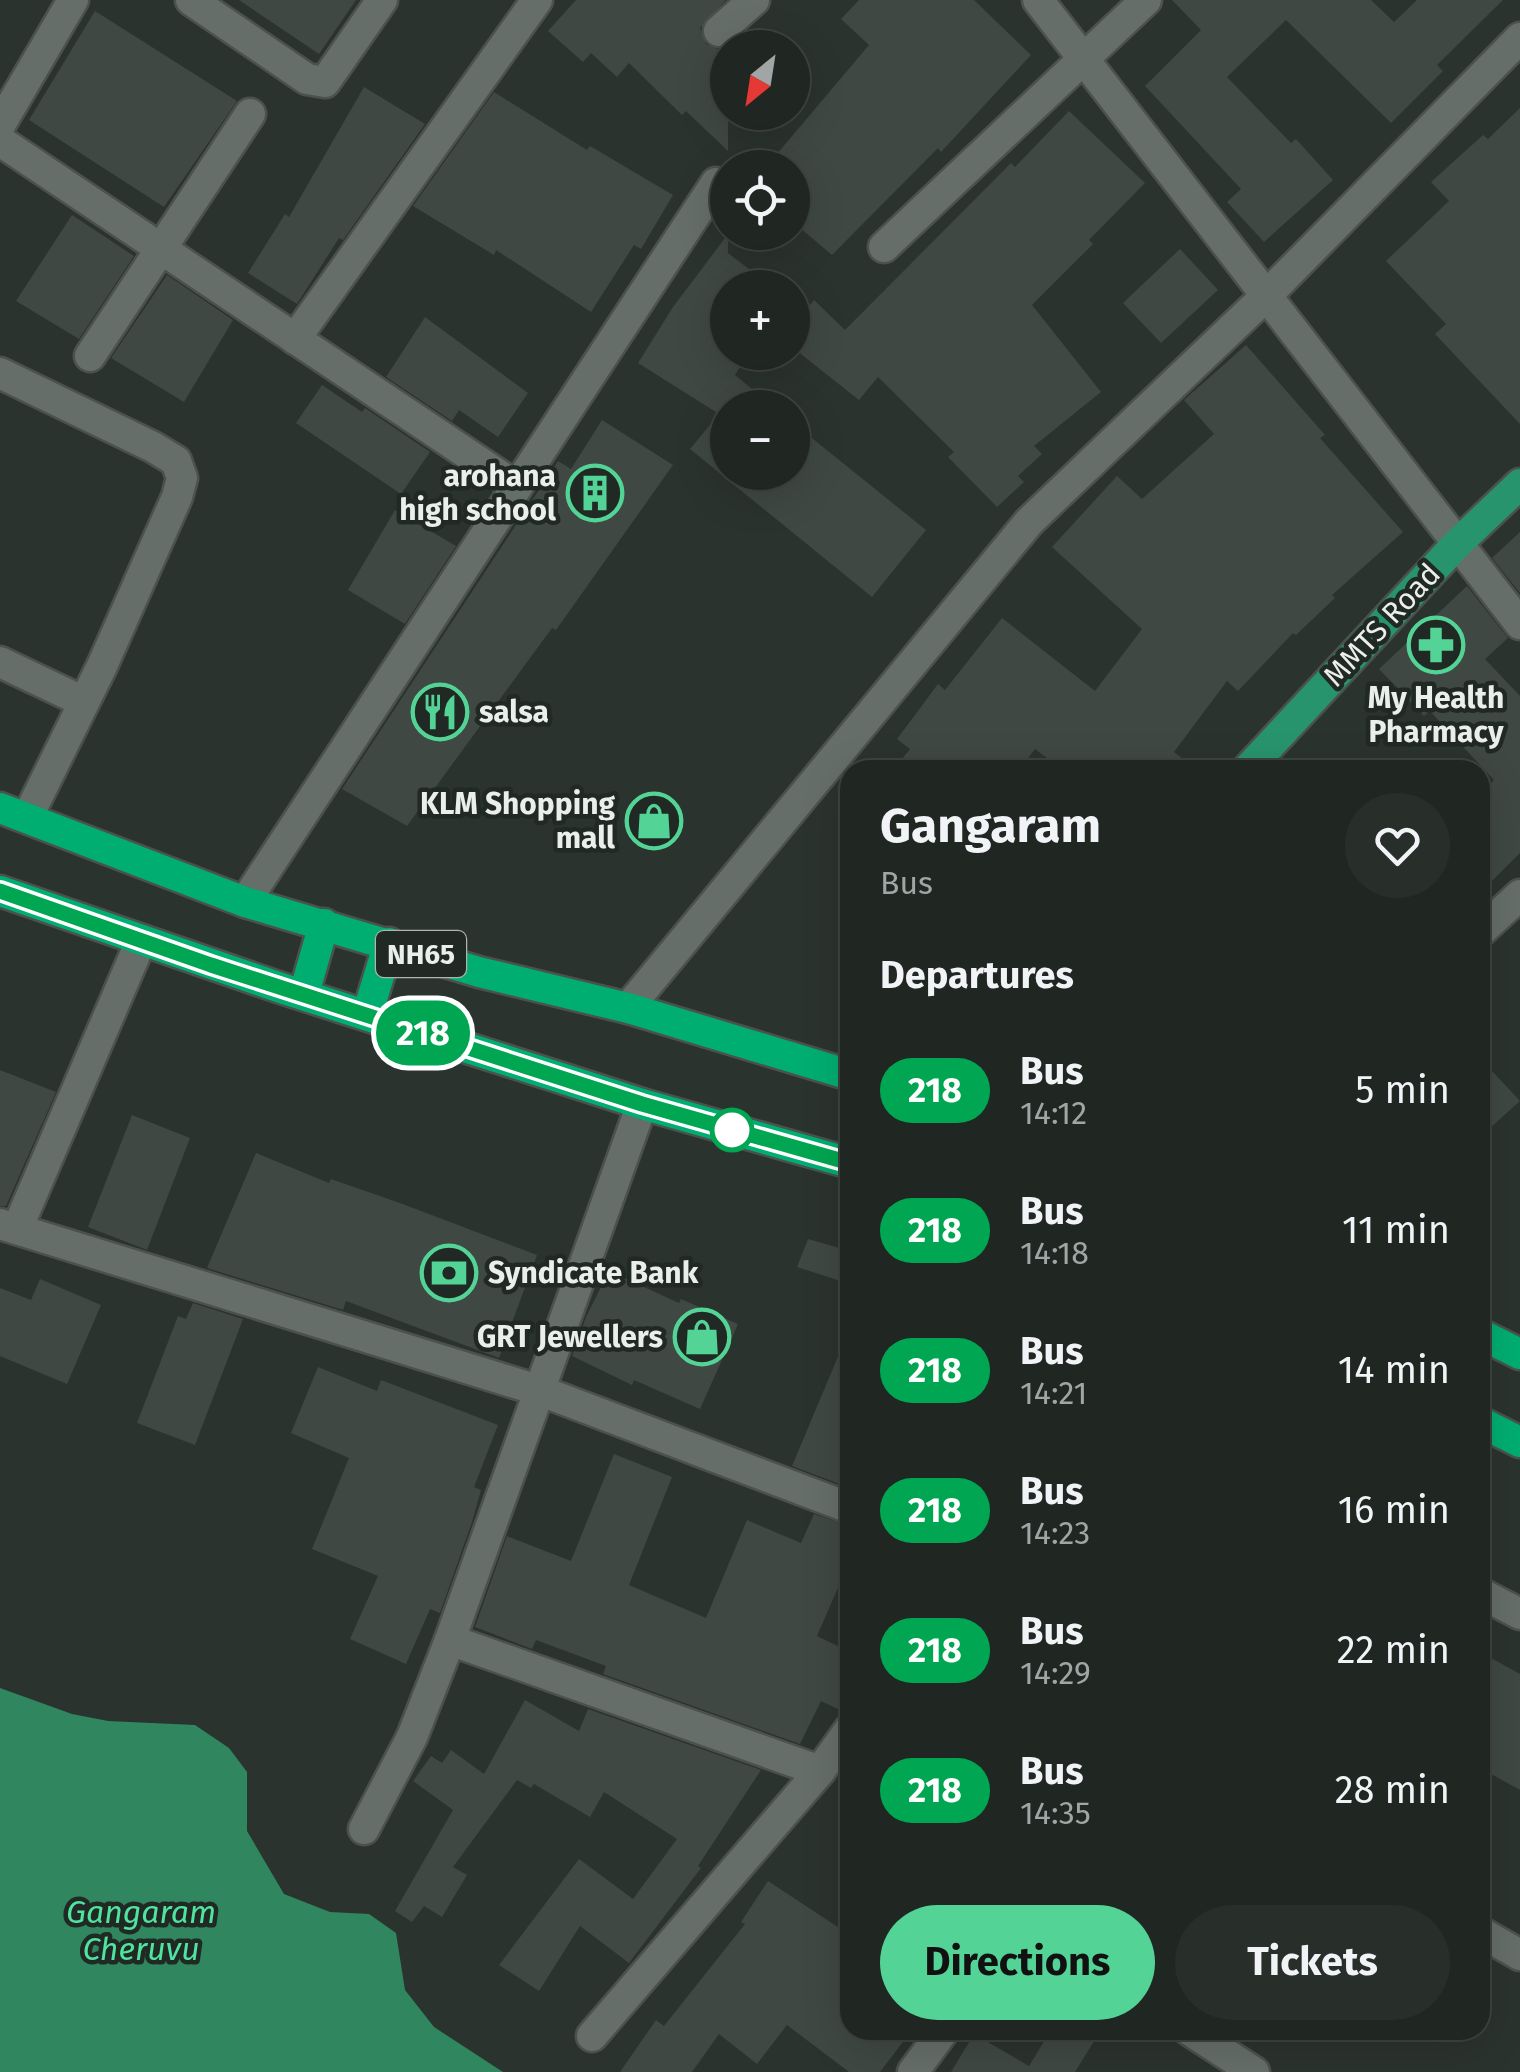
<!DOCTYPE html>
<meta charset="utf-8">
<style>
body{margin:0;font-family:"Fira Sans",sans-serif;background:#282e2a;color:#f1f3f6;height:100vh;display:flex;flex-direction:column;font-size:38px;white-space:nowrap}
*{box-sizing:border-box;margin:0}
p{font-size:32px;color:#a2a5a5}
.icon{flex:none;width:55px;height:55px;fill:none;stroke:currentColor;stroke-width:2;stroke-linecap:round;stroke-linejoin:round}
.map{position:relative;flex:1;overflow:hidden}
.drawer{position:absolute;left:840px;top:760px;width:650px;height:1280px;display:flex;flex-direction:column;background:#202622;border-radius:30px;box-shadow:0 10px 40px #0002,0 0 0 2px #3d4340}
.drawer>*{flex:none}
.badge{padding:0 20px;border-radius:32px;font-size:35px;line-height:65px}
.needle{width:65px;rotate:210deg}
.fabs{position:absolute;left:710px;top:30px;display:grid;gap:20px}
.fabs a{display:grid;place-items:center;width:100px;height:100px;border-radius:50%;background:#202622;box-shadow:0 10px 40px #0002,0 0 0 2px #3d4340;font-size:50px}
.map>.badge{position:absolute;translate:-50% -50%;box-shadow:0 0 0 5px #fff}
h2{padding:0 40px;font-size:38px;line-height:90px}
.round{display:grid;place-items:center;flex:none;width:105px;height:105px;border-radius:52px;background:#282e2a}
.overview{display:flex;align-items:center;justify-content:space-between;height:170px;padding:0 40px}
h1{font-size:48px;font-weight:700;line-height:75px}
.button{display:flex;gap:20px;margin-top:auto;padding:20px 40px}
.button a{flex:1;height:115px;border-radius:60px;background:#53d396;color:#111;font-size:40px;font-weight:700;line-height:115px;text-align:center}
.button a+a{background:#282e2a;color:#f1f3f6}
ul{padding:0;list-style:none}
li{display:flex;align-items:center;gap:30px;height:140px;padding:0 40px}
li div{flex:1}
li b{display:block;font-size:38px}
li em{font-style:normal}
li .badge{min-width:110px;font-weight:700;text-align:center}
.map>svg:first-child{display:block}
.water{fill:#30865e}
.building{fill:#3f4843}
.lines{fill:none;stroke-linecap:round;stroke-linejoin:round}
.minor-casing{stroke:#4b514e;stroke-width:35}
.major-casing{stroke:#4b514e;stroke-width:35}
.highway-casing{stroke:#4b514e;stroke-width:35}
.minor{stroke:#656e69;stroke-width:30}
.major{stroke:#28946e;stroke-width:30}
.highway{stroke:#00ae71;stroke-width:30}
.line-casing{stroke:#fff;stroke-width:22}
.line{stroke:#00a651;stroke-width:15}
.stop-dot{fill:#fff;stroke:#00a651;stroke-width:5}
.labels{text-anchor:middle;stroke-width:9;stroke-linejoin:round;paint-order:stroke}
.shield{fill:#212924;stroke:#aeb4b0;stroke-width:2.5}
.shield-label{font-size:28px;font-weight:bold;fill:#eaefec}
.poi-label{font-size:30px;font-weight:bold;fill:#eaefec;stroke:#212924;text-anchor:end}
.street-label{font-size:30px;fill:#eaefec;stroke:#212924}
.water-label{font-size:32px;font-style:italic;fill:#4fe49f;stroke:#212924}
</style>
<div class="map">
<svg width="1520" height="2072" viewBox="0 0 1520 2072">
<rect width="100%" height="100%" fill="#2b332e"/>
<polygon class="water" points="0,1688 72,1714 108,1721 195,1725 229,1748 247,1772 247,1831 284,1894 330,1912 369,1914 396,1933 405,1990 434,2027 503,2072 0,2072"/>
<g class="building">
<polygon points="239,0 356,0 319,54"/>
<polygon points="576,0 726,0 700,28 706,44 728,54 728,151 686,111 682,115 629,63 617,77 591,53 583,62 548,31"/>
<polygon points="859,0 974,0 1031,55 941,152 938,148 832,255 792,221 792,168 765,168 869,45 841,19"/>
<polygon points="1172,0 1371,0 1394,22 1417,0 1503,0 1437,65 1443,71 1391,123 1286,20 1227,77 1291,143 1296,139 1333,180 1264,242 1227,202 1241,189 1145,86 1201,30"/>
<polygon points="95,11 237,101 164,207 29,120"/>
<polygon points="364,87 425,124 343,240 339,238 297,304 248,273 285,214 289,217"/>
<polygon points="494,92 587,150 590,146 673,195 641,249 634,245 591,312 496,250 494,255 413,206"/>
<polygon points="1520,108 1520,424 1435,334 1446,324 1386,261 1449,201 1431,182 1483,135 1488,139"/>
<polygon points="1069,111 1145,183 1089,240 1093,244 1032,305 1101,392 1034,446 1042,454 1018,476 1024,482 997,507 948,457 954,452 878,377 859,400 792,347 793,302 805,311 814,300 845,330 1011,163 1015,167"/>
<polygon points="72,215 134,256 79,339 16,301"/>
<polygon points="728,234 728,253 774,288 728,288 728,352 746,357 735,375 775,408 728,408 728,472 792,472 792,422 926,530 872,597 690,449 719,414 638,363 673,307"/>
<polygon points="1180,249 1218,290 1161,343 1123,303"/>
<polygon points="167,275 233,320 184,402 111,358"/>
<polygon points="425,317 528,393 498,437 459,410 452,421 386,377"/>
<polygon points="1246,345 1325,435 1320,438 1403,532 1332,595 1335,598 1296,635 1293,633 1238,691 1227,681 1174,752 1197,770 1063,770 1035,749 1019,770 893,770 910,749 897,739 938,684 945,690 1002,618 1095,691 1142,629 1052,547 1117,476 1142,499 1214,434 1184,400"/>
<polygon points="322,385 362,412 365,408 430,452 401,494 296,423"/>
<polygon points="602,420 673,465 556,630 552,628 407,826 342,789 558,461 571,469"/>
<polygon points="395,510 456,546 405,624 348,590"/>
<polygon points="1520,532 1520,593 1492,558"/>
<polygon points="1467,586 1508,638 1485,659 1520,696 1520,853 1480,893 1480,795 1494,780 1430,711 1424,716 1379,669"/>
<polygon points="1480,1058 1520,1101 1480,1137"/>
<polygon points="0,1070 56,1092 6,1206 0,1206"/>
<polygon points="132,1115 190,1138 147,1250 88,1227"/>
<polygon points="256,1153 329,1183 331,1179 400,1203 537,1255 499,1358 346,1301 343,1310 207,1268"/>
<polygon points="808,1239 850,1251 850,1284 797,1267"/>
<polygon points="609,1271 679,1303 681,1299 738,1324 700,1409 634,1380 632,1385 572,1356 586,1317"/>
<polygon points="40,1279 101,1305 67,1384 0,1356 0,1288 31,1300"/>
<polygon points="193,1303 243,1319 195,1445 137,1423 178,1316 186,1319"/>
<polygon points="850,1328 850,1488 792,1466"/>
<polygon points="318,1367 377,1391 381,1380 498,1425 474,1487 481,1490 472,1522 440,1613 430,1609 406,1664 350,1639 378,1576 312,1549 349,1458 291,1433"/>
<polygon points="614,1454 672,1477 629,1585 706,1618 747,1520 801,1543 814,1514 850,1526 850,1560 817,1636 850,1652 850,1710 844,1712 821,1701 800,1744 603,1674 606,1666 536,1640 532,1649 475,1627 507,1536 571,1561"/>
<polygon points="1480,1652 1520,1674 1520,1790 1480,1768"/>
<polygon points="525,1700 579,1731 588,1709 761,1770 698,1866 701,1868 629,1963 580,1926 539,1991 499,1965 579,1859 633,1899 677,1839 604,1792 590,1817 534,1784 531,1788 517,1780 453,1867 467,1875 442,1917 424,1906 412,1922 395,1911 453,1810 413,1781 431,1756 442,1763 451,1750 484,1774"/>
<polygon points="768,1881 850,1935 850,2030 912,2030 880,2072 849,2072 787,2025 757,2064 719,2034 692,2072 620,2072 656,2020 664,2026 745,1924 741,1922"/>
<polygon points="1051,2030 1101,2030 1075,2072 951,2072 974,2034 1029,2066"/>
</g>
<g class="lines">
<g class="minor-casing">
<g id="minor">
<polyline points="191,0 307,79 325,82 382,0"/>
<polyline points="1038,0 1520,624"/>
<polyline points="719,31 754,0"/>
<polyline points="0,125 73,0"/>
<polyline points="0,141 517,487"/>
<polyline points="884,247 1146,0"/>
<polyline points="295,339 537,0"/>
<polyline points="90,356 250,114"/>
<polyline points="0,373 153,447 176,461 182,478 177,497 102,666 27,818"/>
<polyline points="0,662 84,702"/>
<polyline points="245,902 716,183"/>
<polyline points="1480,932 1520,895"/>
<polyline points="628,1008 1029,522 1268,294 1520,38"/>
<polyline points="0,1224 541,1391 850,1508"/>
<polyline points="17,1229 141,941"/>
<polyline points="1480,1593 1520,1614"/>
<polyline points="450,1640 820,1771"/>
<polyline points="364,1829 412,1737 450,1640 642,1104"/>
<polyline points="1480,1932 1520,1955"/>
<polyline points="1189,2030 1254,2072"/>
<polyline points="592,2036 820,1771 850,1729"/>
<polyline points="913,2072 944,2030"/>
</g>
</g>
<g class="major-casing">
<polyline id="major" points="1247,770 1456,545 1520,484"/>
</g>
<g class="highway-casing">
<g id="highway">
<polyline points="0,808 245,902 479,972 628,1008 850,1075"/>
<polyline points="0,891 281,988 642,1104 850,1163"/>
<polyline points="304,994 324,924"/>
<polyline points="367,1015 389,943"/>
<polyline points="1480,1334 1520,1354"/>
<polyline points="1480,1422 1520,1442"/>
</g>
</g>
<use href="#minor" class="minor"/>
<use href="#major" class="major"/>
<use href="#highway" class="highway"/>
</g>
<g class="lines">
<g class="line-casing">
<polyline id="line" points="0,891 211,965 642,1104 850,1163"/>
</g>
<use href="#line" class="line"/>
</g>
<defs>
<g id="building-ring" transform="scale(2.875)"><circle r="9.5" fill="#212924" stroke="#53d396" stroke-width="1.5"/><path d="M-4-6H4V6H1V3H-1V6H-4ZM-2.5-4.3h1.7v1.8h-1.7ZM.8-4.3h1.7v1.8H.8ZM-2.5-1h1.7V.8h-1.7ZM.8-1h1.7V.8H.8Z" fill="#53d396"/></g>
<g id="pharmacy-ring" transform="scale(2.875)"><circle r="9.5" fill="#212924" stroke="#53d396" stroke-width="1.5"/><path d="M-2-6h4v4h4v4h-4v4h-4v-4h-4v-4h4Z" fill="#53d396"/></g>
<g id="restaurant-ring" transform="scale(2.875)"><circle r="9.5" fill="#212924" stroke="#53d396" stroke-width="1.5"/><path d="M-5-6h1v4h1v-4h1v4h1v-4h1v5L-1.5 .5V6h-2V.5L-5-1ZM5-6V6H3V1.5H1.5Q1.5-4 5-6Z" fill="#53d396"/></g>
<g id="shop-ring" transform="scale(2.875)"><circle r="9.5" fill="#212924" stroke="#53d396" stroke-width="1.5"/><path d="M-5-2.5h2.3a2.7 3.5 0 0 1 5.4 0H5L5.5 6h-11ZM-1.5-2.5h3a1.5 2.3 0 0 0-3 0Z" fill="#53d396"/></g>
<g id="bank-ring" transform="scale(2.875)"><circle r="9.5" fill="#212924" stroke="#53d396" stroke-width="1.5"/><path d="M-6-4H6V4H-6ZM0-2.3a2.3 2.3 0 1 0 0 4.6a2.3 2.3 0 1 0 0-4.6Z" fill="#53d396"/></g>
</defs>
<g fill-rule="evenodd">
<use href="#building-ring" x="595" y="493"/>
<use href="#pharmacy-ring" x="1436" y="645"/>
<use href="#restaurant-ring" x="440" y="712"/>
<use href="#shop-ring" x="654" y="821"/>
<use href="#bank-ring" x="449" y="1273"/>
<use href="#shop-ring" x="702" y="1337"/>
</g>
<circle class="stop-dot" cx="732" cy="1130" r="20"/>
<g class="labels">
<rect class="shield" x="376" y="931" width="90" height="46" rx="8"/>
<g class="shield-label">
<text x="421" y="964">NH65</text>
</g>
<g class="poi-label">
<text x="556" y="486">arohana<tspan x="556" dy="34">high school</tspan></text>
<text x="1436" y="708" text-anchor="middle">My Health<tspan x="1436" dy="34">Pharmacy</tspan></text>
<text x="479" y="722" text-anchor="start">salsa</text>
<text x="615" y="814">KLM Shopping<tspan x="615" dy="34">mall</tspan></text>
<text x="488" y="1283" text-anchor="start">Syndicate Bank</text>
<text x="663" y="1347">GRT Jewellers</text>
</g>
<g class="street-label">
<text transform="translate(1382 625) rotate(-47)" y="10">MMTS Road</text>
</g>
<g class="water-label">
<text x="141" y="1923">Gangaram<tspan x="141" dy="37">Cheruvu</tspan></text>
</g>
</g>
</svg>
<div class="fabs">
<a><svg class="needle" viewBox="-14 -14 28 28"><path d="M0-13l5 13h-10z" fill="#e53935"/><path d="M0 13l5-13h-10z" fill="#a2a5a5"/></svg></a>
<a><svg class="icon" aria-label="locate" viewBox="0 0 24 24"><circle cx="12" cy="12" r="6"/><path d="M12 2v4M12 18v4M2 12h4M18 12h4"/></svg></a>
<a>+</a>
<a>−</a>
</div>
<b class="badge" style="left:423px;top:1033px;background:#00a651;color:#fff">218</b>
<section class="drawer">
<div class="overview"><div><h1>Gangaram</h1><p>Bus</p></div><a class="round"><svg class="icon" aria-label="heart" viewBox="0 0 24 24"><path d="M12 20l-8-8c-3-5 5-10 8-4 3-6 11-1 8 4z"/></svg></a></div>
<h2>Departures</h2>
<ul>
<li><span class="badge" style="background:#00a651;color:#fff">218</span><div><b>Bus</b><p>14:12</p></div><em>5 min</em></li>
<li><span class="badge" style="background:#00a651;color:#fff">218</span><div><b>Bus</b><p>14:18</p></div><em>11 min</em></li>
<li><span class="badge" style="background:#00a651;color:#fff">218</span><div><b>Bus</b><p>14:21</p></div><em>14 min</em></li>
<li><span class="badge" style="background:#00a651;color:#fff">218</span><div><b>Bus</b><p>14:23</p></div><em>16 min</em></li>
<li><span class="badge" style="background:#00a651;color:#fff">218</span><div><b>Bus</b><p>14:29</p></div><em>22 min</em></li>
<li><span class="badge" style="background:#00a651;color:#fff">218</span><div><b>Bus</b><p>14:35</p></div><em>28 min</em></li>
</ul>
<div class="button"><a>Directions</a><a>Tickets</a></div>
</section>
</div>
